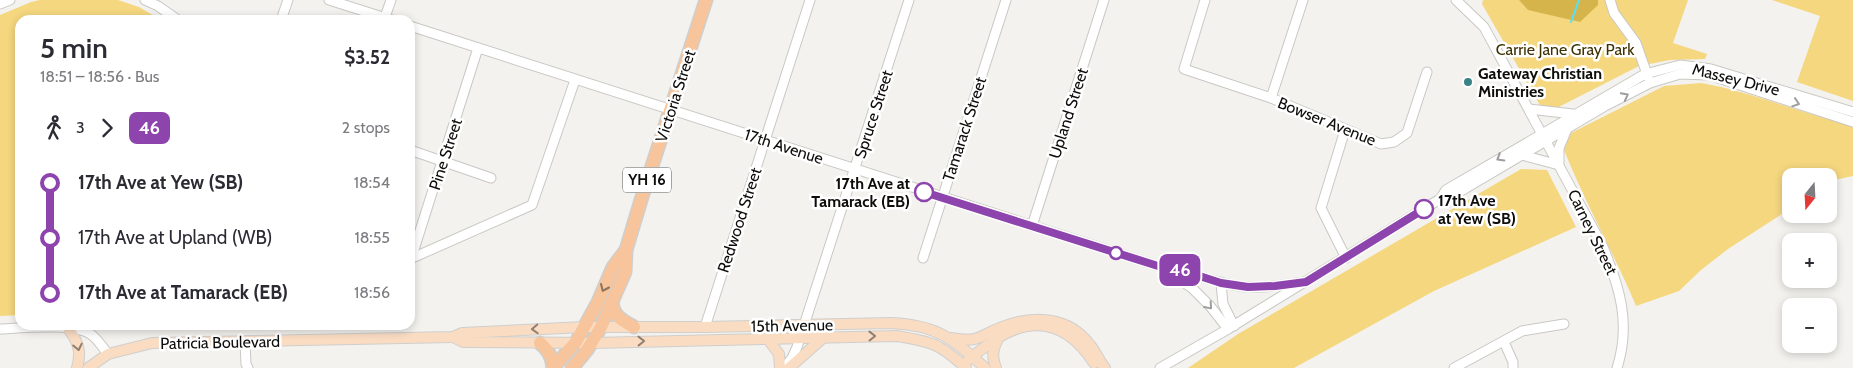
<!DOCTYPE html>
<meta charset="utf-8">
<style>
body{margin:0;font-family:Cabin,sans-serif;background:#f7f7f7;color:#2b2b33;height:100vh;display:flex;flex-direction:column;font-size:19px;white-space:nowrap}
*{box-sizing:border-box;margin:0}
p{font-size:16px;color:#7c7c81}
.icon{flex:none;width:28px;height:28px;fill:none;stroke:currentColor;stroke-width:2;stroke-linecap:round;stroke-linejoin:round}
.map{position:relative;flex:1;overflow:hidden}
.side{position:absolute;left:15px;top:15px;width:400px;height:315px;display:flex;flex-direction:column;background:#fff;border-radius:15px;box-shadow:0 2px 8px #0003}
.side>*{flex:none}
.badge{padding:0 10px;border-radius:8px;font-size:18px;line-height:32px}
.needle{width:32px;rotate:198deg}
.tools{position:absolute;left:1782px;top:168px;display:grid;gap:10px}
.tools a{display:grid;place-items:center;width:55px;height:55px;border-radius:10px;background:#fff;box-shadow:0 2px 8px #0003;font-size:25px}
.map>.badge{position:absolute;translate:-50% -50%;box-shadow:0 0 0 2px #fff}
.legs{display:flex;align-items:center;gap:8px;height:55px;padding:0 25px;font-size:16px}
.legs p{margin-inline-start:auto}
.head{display:flex;align-items:center;justify-content:space-between;height:85px;padding:0 25px}
h1{font-size:28px;font-weight:600;line-height:38px}
ul{padding:0 25px;list-style:none}
li{display:flex;align-items:center;gap:18px;height:55px;font-size:19px}
li i{display:grid;place-items:center;width:8px;height:100%;margin:0 6px;background:currentColor}
li i::after{content:'';width:12px;height:12px;margin:-6px;border:4px solid;border-radius:50%;background:#fff}
li p{margin-inline-start:auto}
li:first-child i{background:linear-gradient(#0000 50%,currentColor 0)}
li:last-child i{background:linear-gradient(currentColor 50%,#0000 0)}
.map>svg:first-child{display:block}
.green{fill:#f5d77f}
.forest{fill:#d6b44c}
.lines{fill:none;stroke-linecap:round;stroke-linejoin:round}
.stream{stroke:#50e3ff;stroke-width:2}
.minor-casing{stroke:#c9c8c4;stroke-width:11}
.major-casing{stroke:#cfcfce;stroke-width:12}
.highway-casing{stroke:#cfcfce;stroke-width:15}
.minor{stroke:#fff;stroke-width:9}
.major{stroke:#fadcc3;stroke-width:10}
.highway{stroke:#f7c49b;stroke-width:12}
.oneway{stroke:#9f9e9e}
.oneway2{stroke:#8e725b}
.oneway3{stroke:#907f71}
.line-1-casing{stroke:#fff;stroke-width:11}
.line-1{stroke:#8e44ad;stroke-width:8}
.poi-dot{fill:#398286;stroke:#fff;stroke-width:2}
.stop-1-dot{fill:#fff;stroke:#8e44ad;stroke-width:2.5}
.labels{text-anchor:middle;stroke-width:5;stroke-linejoin:round;paint-order:stroke}
.shield{fill:#fff;stroke:#565655;stroke-width:1}
.shield-label{font-size:15px;font-weight:bold;fill:#0e0d0c}
.park-label{font-size:16px;fill:#3e3102;stroke:#fff}
.poi-label{font-size:16px;font-weight:bold;fill:#0e0d0c;stroke:#fff;text-anchor:start}
.street-label{font-size:16px;fill:#0e0d0c;stroke:#fff}
.stop-label{font-size:16px;font-weight:bold;fill:#0e0d0c;stroke:#fff;text-anchor:end}
</style>
<div class="map">
<svg width="1853" height="368" viewBox="0 0 1853 368">
<rect width="100%" height="100%" fill="#f3f2ee"/>
<g class="green">
<polygon points="40,0 118,0 139,7 161,20 20,20 20,315 0,316 0,15 31,2"/>
<polygon points="1483,0 1688,0 1673,43 1707,54 1705,59 1670,60 1639,66 1545,114 1482,4"/>
<polygon points="1772,0 1853,0 1853,101 1797,82 1820,16"/>
<path d="M1701,83C1753,92 1801,114 1853,125V176L1834,180L1829,183V176H1791V208L1728,249L1701,270L1679,291L1636,306C1614,253 1585,203 1564,150L1569,134L1664,86Z"/>
<polygon points="1521,169 1547,170 1576,227 1434,291 1294,368 1188,368 1238,334"/>
<polygon points="102,325 309,325 112,330"/>
</g>
<polygon class="forest" points="1519,0 1598,0 1598,5 1580,22 1528,10"/>
<g class="lines">
<polyline class="stream" points="1571,22 1579,0"/>
<g class="minor-casing">
<g id="minor">
<polyline points="145,0 158,6 178,20"/>
<polyline points="329,0 392,20"/>
<polyline points="1205,0 1184,69 1271,98 1381,144 1394,142 1407,133 1427,72"/>
<path d="M1456,0L1484,27L1603,247C1620,288 1631,324 1617,368"/>
<polyline points="1610,0 1614,13 1636,43 1648,77"/>
<polyline points="0,4 10,0"/>
<polyline points="281,20 288,0"/>
<polyline points="384,20 391,0"/>
<path d="M410,26L1158,266C1184,270 1207,280 1233,285C1257,290 1281,285 1305,282"/>
<polyline points="1271,98 1303,0"/>
<polyline points="1529,109 1573,114"/>
<polyline points="1345,130 1321,208 1346,258"/>
<polyline points="410,150 491,178"/>
<polyline points="1522,155 1559,165"/>
<polyline points="1559,162 1559,148 1567,129"/>
<polyline points="1440,199 1449,198 1605,106 1650,83 1680,74 1709,75 1853,122"/>
<polyline points="1032,226 1104,0"/>
<polyline points="923,258 1006,0"/>
<polyline points="410,259 532,205 575,80"/>
<polyline points="411,259 478,48"/>
<polyline points="1161,267 1192,288 1210,306 1228,329"/>
<polyline points="1221,283 1223,304 1234,326"/>
<polyline points="705,327 810,0"/>
<path d="M0,329C21,328 78,322 93,336C99,341 103,348 108,354"/>
<polyline points="245,342 246,364 248,368"/>
<polyline points="1504,342 1513,362 1513,368"/>
<polyline points="784,368 792,358 797,347 909,0"/>
<polyline points="1160,368 1228,329 1440,199 1446,190 1645,74 1680,65 1711,69 1853,112"/>
<polyline points="1454,368 1522,331 1564,324"/>
</g>
</g>
<g class="major-casing">
<g id="major">
<path d="M68,328C78,342 82,351 77,368"/>
<path d="M453,337L463,342L592,343L897,336C932,342 939,343 966,368"/>
<polyline points="767,338 779,354 780,368"/>
<path d="M951,338C981,343 978,336 1002,327C1033,315 1069,316 1090,345C1096,352 1099,361 1105,368"/>
<path d="M968,360C978,352 988,344 999,337C1038,314 1070,326 1094,363"/>
<path d="M88,368L108,354L152,343L453,337L462,333L584,327H705L891,323C936,325 953,338 985,368"/>
<polyline points="789,368 824,337"/>
<path d="M996,368C991,356 993,348 999,337"/>
</g>
</g>
<g class="highway-casing">
<g id="highway">
<path d="M612,302C613,316 623,321 634,327"/>
<path d="M540,343C548,350 552,356 553,368"/>
<polyline points="553,368 576,342 598,302 613,267 626,250"/>
<polyline points="572,368 587,350 601,327 625,272 626,250 641,200 706,0"/>
</g>
</g>
<use href="#minor" class="minor"/>
<use href="#major" class="major"/>
<use href="#highway" class="highway"/>
</g>
<defs><path id="oneway-chevron" d="M-2-3.5L2.5 0L-2 3.5" fill="none" stroke-width="1.6" stroke-linecap="round" stroke-linejoin="round" transform="scale(1.25)"/></defs>
<g class="oneway">
<use href="#oneway-chevron" transform="translate(1625 96) rotate(-27)"/>
<use href="#oneway-chevron" transform="translate(1796 103) rotate(18)"/>
<use href="#oneway-chevron" transform="translate(1500 158) rotate(149)"/>
<use href="#oneway-chevron" transform="translate(1209 306) rotate(49)"/>
</g>
<use class="oneway2" href="#oneway-chevron" transform="translate(604 288) rotate(114)"/>
<g class="oneway3">
<use href="#oneway-chevron" transform="translate(535 329) rotate(177)"/>
<use href="#oneway-chevron" transform="translate(872 336) rotate(-1)"/>
<use href="#oneway-chevron" transform="translate(641 341) rotate(-1)"/>
<use href="#oneway-chevron" transform="translate(78 347) rotate(78)"/>
</g>
<g class="lines">
<g class="line-1-casing">
<polyline id="line-1" points="924,192 1158,266 1175,268 1221,283 1248,287 1275,286 1306,282 1424,209"/>
</g>
<use href="#line-1" class="line-1"/>
</g>
<circle class="poi-dot" cx="1468" cy="82" r="5"/>
<g class="stop-1-dot">
<circle cx="924" cy="192" r="9"/>
<circle cx="1424" cy="209" r="9"/>
<circle cx="1116" cy="253" r="6"/>
</g>
<g class="labels">
<rect class="shield" x="623" y="167.5" width="48" height="25" rx="4"/>
<g class="shield-label">
<text x="647" y="185">YH 16</text>
</g>
<g class="park-label">
<text x="1565" y="55">Carrie Jane Gray Park</text>
</g>
<g class="poi-label">
<text x="1478" y="79">Gateway Christian<tspan x="1478" dy="18">Ministries</tspan></text>
</g>
<g class="street-label">
<text transform="translate(1736 79) rotate(14)" y="6">Massey Drive</text>
<text transform="translate(675 96) rotate(-72)" y="6">Victoria Street</text>
<text transform="translate(1068 113) rotate(-72)" y="6">Upland Street</text>
<text transform="translate(873 114) rotate(-72)" y="6">Spruce Street</text>
<text transform="translate(1327 121) rotate(22)" y="6">Bowser Avenue</text>
<text transform="translate(964 129) rotate(-72)" y="6">Tamarack Street</text>
<text transform="translate(784 146) rotate(18)" y="6">17th Avenue</text>
<text transform="translate(445 154) rotate(-72)" y="6">Pine Street</text>
<text transform="translate(739 220) rotate(-72)" y="6">Redwood Street</text>
<text transform="translate(1593 232) rotate(64)" y="6">Carney Street</text>
<text transform="translate(792 325) rotate(-1)" y="6">15th Avenue</text>
<text transform="translate(220 342) rotate(-1)" y="6">Patricia Boulevard</text>
</g>
<g class="stop-label">
<text x="910" y="189">17th Ave at<tspan x="910" dy="18">Tamarack (EB)</tspan></text>
<text x="1438" y="206" text-anchor="start">17th Ave<tspan x="1438" dy="18">at Yew (SB)</tspan></text>
</g>
</g>
</svg>
<div class="tools">
<a><svg class="needle" viewBox="-14 -14 28 28"><path d="M0-13l5 13h-10z" fill="#e53935"/><path d="M0 13l5-13h-10z" fill="#7c7c81"/></svg></a>
<a>+</a>
<a>−</a>
</div>
<b class="badge" style="left:1180px;top:270px;background:#8e44ad;color:#fff">46</b>
<section class="side">
<div class="head"><div><h1>5 min</h1><p>18:51 – 18:56 · Bus</p></div><b>$3.52</b></div>
<div class="legs"><svg class="icon" aria-label="walk" viewBox="0 0 24 24"><circle cx="13" cy="4" r="2"/><path d="M13 8l-2 6 4 7M11 14l-3 7M7 12l3-4h3l4 4"/></svg>3<svg class="icon" aria-label="forward" viewBox="0 0 24 24"><path d="M9 5l7 7-7 7"/></svg><b class="badge" style="background:#8e44ad;color:#fff">46</b><p>2 stops</p></div>
<ul>
<li><i style="color:#8e44ad"></i><b>17th Ave at Yew (SB)</b><p>18:54</p></li>
<li><i style="color:#8e44ad"></i><span>17th Ave at Upland (WB)</span><p>18:55</p></li>
<li><i style="color:#8e44ad"></i><b>17th Ave at Tamarack (EB)</b><p>18:56</p></li>
</ul>
</section>
</div>
